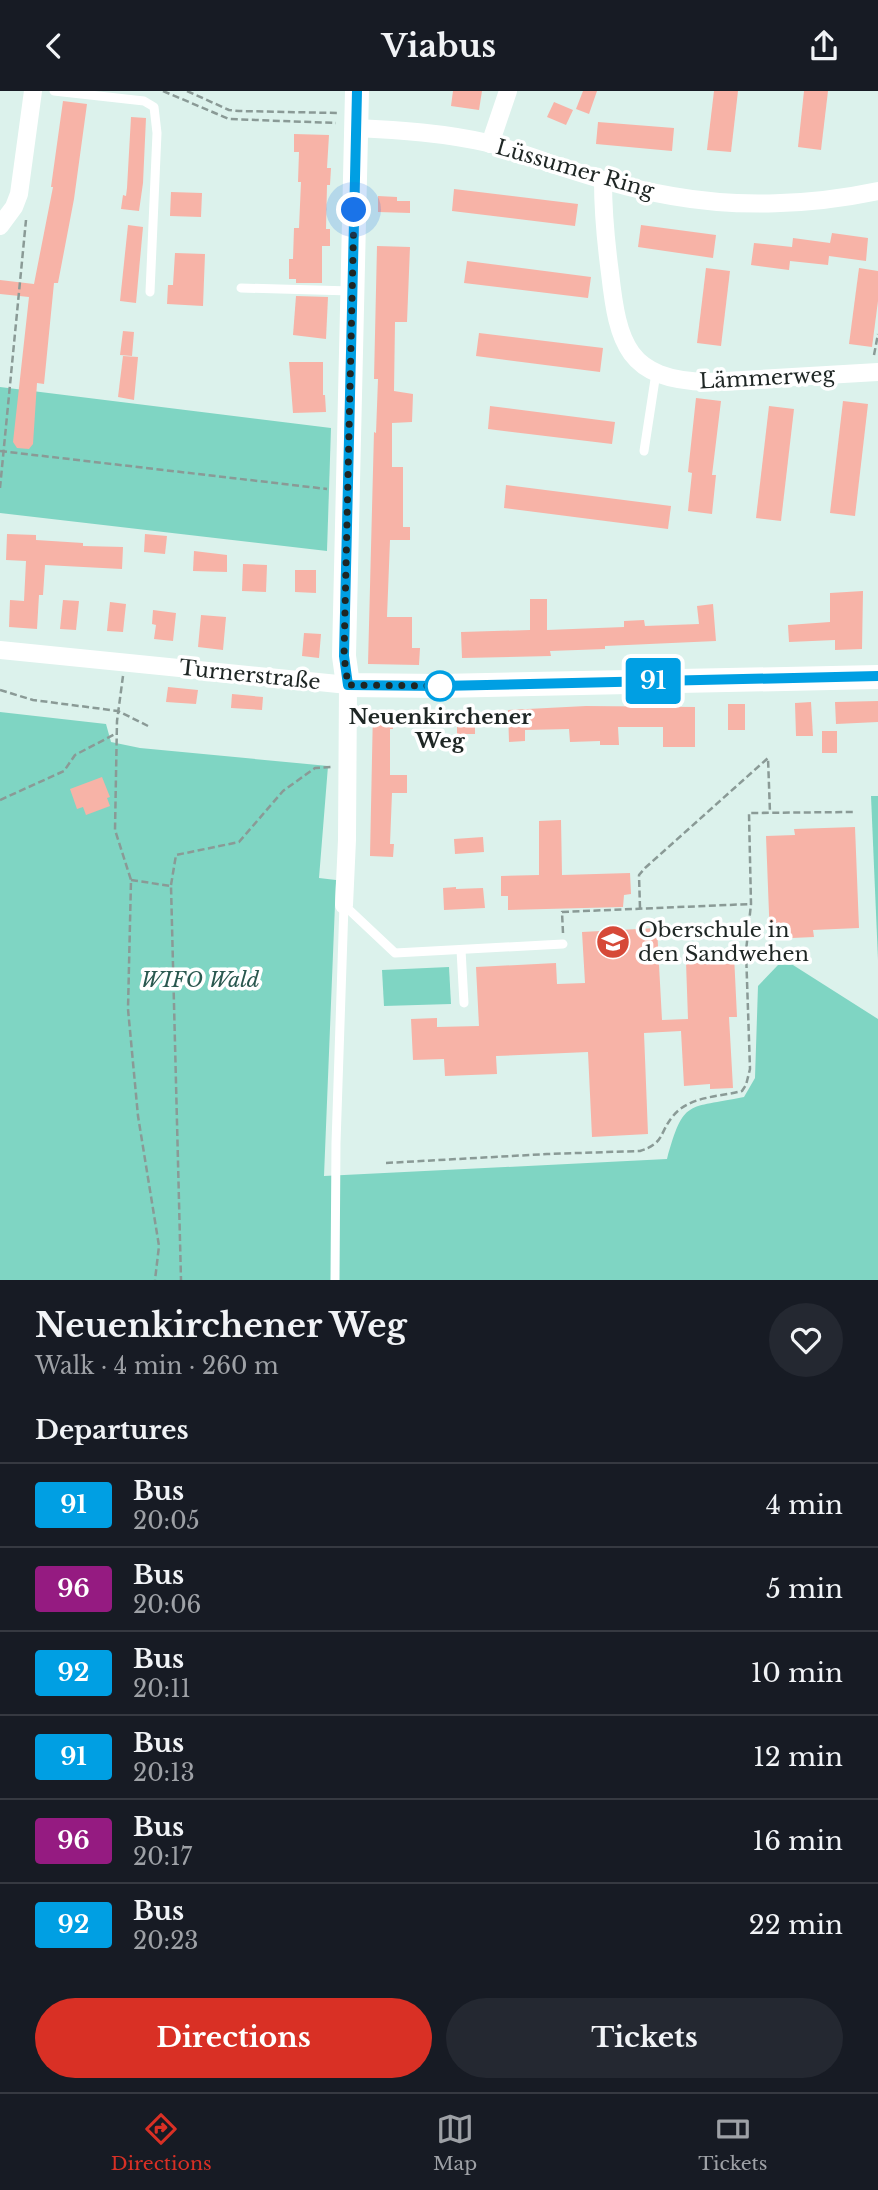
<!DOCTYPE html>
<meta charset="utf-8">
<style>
body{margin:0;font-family:"Libre Baskerville",serif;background:#242831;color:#f1f3f6;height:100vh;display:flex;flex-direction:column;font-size:26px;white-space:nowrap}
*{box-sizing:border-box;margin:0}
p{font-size:23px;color:#9ea1a6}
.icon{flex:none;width:38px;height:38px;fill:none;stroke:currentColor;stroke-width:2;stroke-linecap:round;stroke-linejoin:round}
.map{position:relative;height:1189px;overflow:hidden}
.details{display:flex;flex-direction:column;background:#171b24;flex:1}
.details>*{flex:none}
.badge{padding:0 14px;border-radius:5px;font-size:24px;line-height:46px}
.you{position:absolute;width:35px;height:35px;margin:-18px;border:5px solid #fff;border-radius:50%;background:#1a73e8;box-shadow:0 0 0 10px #1a73e833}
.map>.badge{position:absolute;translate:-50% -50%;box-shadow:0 0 0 4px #fff}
h2{padding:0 35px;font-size:26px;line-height:63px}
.round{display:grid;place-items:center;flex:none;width:74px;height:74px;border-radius:37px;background:#242831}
.head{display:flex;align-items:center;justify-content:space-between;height:119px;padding:0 35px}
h1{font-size:33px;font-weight:800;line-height:52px}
.button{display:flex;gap:14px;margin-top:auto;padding:14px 35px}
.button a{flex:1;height:80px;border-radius:42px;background:#d93025;color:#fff;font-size:28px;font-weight:800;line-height:80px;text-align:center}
.button a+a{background:#242831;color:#f1f3f6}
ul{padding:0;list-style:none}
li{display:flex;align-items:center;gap:21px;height:84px;padding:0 35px;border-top:2px solid #363941}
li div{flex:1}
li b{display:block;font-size:26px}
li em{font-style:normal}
li .badge{min-width:77px;font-weight:700;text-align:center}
header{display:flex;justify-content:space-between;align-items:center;height:91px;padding:0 35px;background:#171b24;font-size:32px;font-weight:800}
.tabs{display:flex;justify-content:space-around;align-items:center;height:98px;border-top:2px solid #363941;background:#171b24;font-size:19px;color:#9ea1a6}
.tabs a{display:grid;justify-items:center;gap:4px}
.tabs .active{color:#d93025}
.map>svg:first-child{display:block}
.green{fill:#7fd5c3}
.building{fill:#f7b3a7}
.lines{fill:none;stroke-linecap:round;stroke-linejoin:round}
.path{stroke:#8a9a96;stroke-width:2.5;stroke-dasharray:7 3.5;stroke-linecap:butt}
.lane{stroke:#fff;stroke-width:9}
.street{stroke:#fff;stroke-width:18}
.secondary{stroke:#fff;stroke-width:24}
.line-casing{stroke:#fff;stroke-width:16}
.line{stroke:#009fe3;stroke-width:10}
.walk{stroke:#1e2624;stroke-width:7;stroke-dasharray:0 12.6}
.stop-dot{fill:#fff;stroke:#009fe3;stroke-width:3.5}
.labels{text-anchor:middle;stroke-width:7;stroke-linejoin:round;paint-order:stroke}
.street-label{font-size:21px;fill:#1e2624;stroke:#fff}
.stop-label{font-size:21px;font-weight:bold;fill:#1e2624;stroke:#fff}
.poi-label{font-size:21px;fill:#1e2624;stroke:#fff;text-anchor:start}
.park-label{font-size:21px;font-style:italic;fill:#2a584f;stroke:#fff}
</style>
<header><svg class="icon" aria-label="back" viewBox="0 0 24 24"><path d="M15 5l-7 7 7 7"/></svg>Viabus<svg class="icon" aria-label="share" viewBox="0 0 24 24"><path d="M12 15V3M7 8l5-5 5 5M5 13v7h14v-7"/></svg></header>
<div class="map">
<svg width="878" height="1189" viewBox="0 0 878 1189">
<rect width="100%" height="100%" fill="#dcf2ec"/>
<g class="green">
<polygon points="0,296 331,337 327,460 0,422"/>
<path d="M0,621L106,633L111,651L140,657L328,675L319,787L336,789L324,1085L667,1068C684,1007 687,1018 744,1006L755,987L758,895L778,874H793L878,928V1189H0Z"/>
<polygon points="871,705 878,705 878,869"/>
<polygon points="449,876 451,913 384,915 382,879"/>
</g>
<g class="building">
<polygon points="453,0 482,0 479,19 451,15"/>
<polygon points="583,0 597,0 589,23 576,18"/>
<polygon points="714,0 738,0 731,61 707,59"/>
<polygon points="804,0 828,0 821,59 798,56"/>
<polygon points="63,10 87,13 74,108 58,192 54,192 44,293 37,292 33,353 29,358 17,357 13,351 29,206 0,203 0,189 34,193 53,96 51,96"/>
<polygon points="554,11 573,19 566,34 547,26"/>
<polygon points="131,26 146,27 143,92 139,120 121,118 123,104 126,105 127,97"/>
<polygon points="598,31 674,37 672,60 596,53"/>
<polygon points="294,43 329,44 327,77 331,77 330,94 327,94 326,138 330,138 330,155 322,155 322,192 296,192 296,188 289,188 289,168 293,168 294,137 299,137 301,91 298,91 299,61 294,61"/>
<polygon points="454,98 578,113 575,135 452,120"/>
<polygon points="171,101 202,102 201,126 170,125"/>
<polygon points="378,105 397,106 397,110 410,110 410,122 378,121"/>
<polygon points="128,134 143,136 136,212 120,210"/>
<polygon points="641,134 716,144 713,167 638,156"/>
<polygon points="832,142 868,147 866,170 829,165 828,174 790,170 789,179 751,174 754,152 792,156 793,147 830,152"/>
<polygon points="377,155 410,156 407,231 395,231 394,300 413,303 412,331 392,332 392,376 403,376 403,436 410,436 410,449 390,449 387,526 412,526 412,557 420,557 419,574 368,573 374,341 376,342 378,288 374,288"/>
<polygon points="175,162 205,163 203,215 167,213 168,194 173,194"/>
<polygon points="467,170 591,186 588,207 464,192"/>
<polygon points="706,177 730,180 721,255 697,252"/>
<polygon points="859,177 878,180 878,210 872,256 849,253"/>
<polygon points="296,205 328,206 326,248 293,244"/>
<polygon points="123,240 134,241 132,265 120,264"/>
<polygon points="479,242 603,257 600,281 476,265"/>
<polygon points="123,265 138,266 134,309 118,306"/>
<polygon points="289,271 323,271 323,304 325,304 326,321 293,322"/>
<polygon points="696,307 721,310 712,384 716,384 712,423 688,420 692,382 688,381"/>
<polygon points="843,310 868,313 855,425 830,422"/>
<polygon points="490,315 615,331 612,353 488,338"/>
<polygon points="769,315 794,318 781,430 756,427"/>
<polygon points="506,394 671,415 668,438 504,417"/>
<polygon points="7,443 36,444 36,449 83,452 83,455 123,456 122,478 45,474 43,504 39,504 37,538 9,536 10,509 24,510 26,470 6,469"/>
<polygon points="145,443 167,445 165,463 144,461"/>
<polygon points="194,460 227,464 227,481 193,480"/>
<polygon points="243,473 267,474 266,501 242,500"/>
<polygon points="295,479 316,479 316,502 295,501"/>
<polygon points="863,500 862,558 835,559 835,549 789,551 788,534 830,531 830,502"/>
<polygon points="530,508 547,508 547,539 624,536 624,530 644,529 645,535 699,533 697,515 713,513 716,550 605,555 605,558 550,560 551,565 462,567 461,541 530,539"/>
<polygon points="63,509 79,510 76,539 60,538"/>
<polygon points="110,511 126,513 123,541 107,540"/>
<polygon points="153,519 176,522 173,550 154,548 156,534 152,533"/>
<polygon points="201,524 226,526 223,559 198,556"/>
<polygon points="304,542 321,543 319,567 302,565"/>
<polygon points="168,596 198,599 196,613 166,611"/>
<polygon points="232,603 263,606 262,619 231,617"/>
<polygon points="878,610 878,631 836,633 835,611"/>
<polygon points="811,611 813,645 796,645 795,612"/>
<rect x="728" y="613" width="17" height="26"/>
<polygon points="586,615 695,616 695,656 663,656 663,636 618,636 619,654 600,654 600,650 570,651 569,638 525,639 525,650 509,651 508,619"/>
<polygon points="373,619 393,619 393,638 390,638 390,684 407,684 407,702 392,702 390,753 394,753 393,766 370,765"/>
<rect x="457" y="619" width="18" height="24"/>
<rect x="822" y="640" width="15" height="22"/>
<polygon points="102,686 110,706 107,707 110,715 86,724 83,716 77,718 70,698"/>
<polygon points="561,729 562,784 630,782 631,803 624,804 623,816 508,819 508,805 501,805 501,785 539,784 539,730"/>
<polygon points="855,736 859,837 813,839 814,846 770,848 766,745 795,744 794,738"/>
<polygon points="483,746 484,761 455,763 454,748"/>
<polygon points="456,796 456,798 483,797 485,817 444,819 443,797"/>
<polygon points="657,837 662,929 688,928 686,871 712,870 712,865 734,864 737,926 729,926 733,997 710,998 710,993 684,995 681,940 644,942 648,1043 592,1046 588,961 496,965 497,983 445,985 444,968 413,969 411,928 437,927 437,936 479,935 476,876 556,872 557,893 585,892 582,841"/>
</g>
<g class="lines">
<g class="path">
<polyline points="163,0 229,28 336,32"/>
<polyline points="187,0 229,19 239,20 337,22"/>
<polyline points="874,264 878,243"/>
<polyline points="0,360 327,398"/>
<polyline points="0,397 26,129"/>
<polyline points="123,585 117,630 115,739 131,789 128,918 138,1025 159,1155 155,1189"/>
<polyline points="0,599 33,609 118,620 148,635"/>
<polyline points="0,709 64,680 75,664 117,642"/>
<polyline points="131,789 171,795 181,1189"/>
<polyline points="171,794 176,764 239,751 283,700 315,677 331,676"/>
<polyline points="640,817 639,784 645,777 768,667 770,722"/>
<polyline points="563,842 562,821 751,813"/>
<path d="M386,1072L547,1063L640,1060C665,1052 659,1042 673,1025C689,1005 719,1006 742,1000L746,994L750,978L746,860L751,813L749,722L853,721"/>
</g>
<g class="lane">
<polyline points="54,0 144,10 154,16 157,42 150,201"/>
<polyline points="241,197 351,200"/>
<polyline points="644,360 656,282"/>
<polyline points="344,814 395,862 563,853"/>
<polyline points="461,859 464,912"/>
<polyline points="335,1189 336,1052 344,814"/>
</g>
<g class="street">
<path d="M356,37C400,39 444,42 488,52C508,57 529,65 549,72C589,85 630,98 672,105C739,117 812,114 878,100"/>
<polyline points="490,53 508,0"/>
<path d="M603,90C603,121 606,152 610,182C618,253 627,289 708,291L878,281"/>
<polyline points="0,135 14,116 19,103 33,0"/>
<polyline points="0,559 348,594 347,749 344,814"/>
</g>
<polyline class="secondary" points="357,0 344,565 348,594 440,595 878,586"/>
</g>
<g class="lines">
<g class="line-casing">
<polyline id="line" points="357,0 344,565 348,594 439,595 878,585"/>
</g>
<use href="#line" class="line"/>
<polyline class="walk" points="354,119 344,565 348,594 440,595"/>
</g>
<defs>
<g id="school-disc" transform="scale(1.75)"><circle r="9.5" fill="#d64938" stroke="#fff"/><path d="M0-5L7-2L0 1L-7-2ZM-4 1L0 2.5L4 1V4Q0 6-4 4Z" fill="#fff"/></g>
</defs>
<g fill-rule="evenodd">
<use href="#school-disc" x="613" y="851"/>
</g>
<circle class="stop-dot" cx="440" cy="595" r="14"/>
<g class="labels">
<g class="street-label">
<text transform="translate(575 78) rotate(16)" y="7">Lüssumer Ring</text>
<text transform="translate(767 287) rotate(-3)" y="7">Lämmerweg</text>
<text transform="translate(250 584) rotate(6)" y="7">Turnerstraße</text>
</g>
<g class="stop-label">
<text x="440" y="633">Neuenkirchener<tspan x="440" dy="24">Weg</tspan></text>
</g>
<g class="poi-label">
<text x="638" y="846">Oberschule in<tspan x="638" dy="24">den Sandwehen</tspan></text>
</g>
<g class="park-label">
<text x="200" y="896">WIFO Wald</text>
</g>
</g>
</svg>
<div class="you" style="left:354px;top:119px"></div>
<b class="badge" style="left:653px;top:590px;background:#009fe3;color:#fff">91</b>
</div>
<section class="details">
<div class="head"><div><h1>Neuenkirchener Weg</h1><p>Walk · 4 min · 260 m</p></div><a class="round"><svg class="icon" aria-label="heart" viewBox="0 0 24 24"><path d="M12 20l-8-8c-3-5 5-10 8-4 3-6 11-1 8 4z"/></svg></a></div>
<h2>Departures</h2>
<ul>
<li><span class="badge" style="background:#009fe3;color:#fff">91</span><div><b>Bus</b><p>20:05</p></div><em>4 min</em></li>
<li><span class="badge" style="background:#951b81;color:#fff">96</span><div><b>Bus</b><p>20:06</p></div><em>5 min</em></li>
<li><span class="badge" style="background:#009fe3;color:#fff">92</span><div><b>Bus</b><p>20:11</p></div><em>10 min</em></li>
<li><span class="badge" style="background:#009fe3;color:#fff">91</span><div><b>Bus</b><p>20:13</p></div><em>12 min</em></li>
<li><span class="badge" style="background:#951b81;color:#fff">96</span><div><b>Bus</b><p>20:17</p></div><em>16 min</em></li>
<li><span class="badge" style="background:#009fe3;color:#fff">92</span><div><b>Bus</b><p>20:23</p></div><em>22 min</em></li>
</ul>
<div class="button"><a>Directions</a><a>Tickets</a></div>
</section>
<nav class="tabs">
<a class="active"><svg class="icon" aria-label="directions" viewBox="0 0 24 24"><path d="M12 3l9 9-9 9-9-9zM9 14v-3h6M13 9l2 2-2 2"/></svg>Directions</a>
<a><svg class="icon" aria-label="map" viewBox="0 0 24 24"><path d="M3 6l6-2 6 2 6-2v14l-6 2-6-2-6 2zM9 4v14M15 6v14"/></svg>Map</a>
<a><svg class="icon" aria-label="tickets" viewBox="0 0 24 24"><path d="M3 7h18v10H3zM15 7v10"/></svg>Tickets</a>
</nav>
